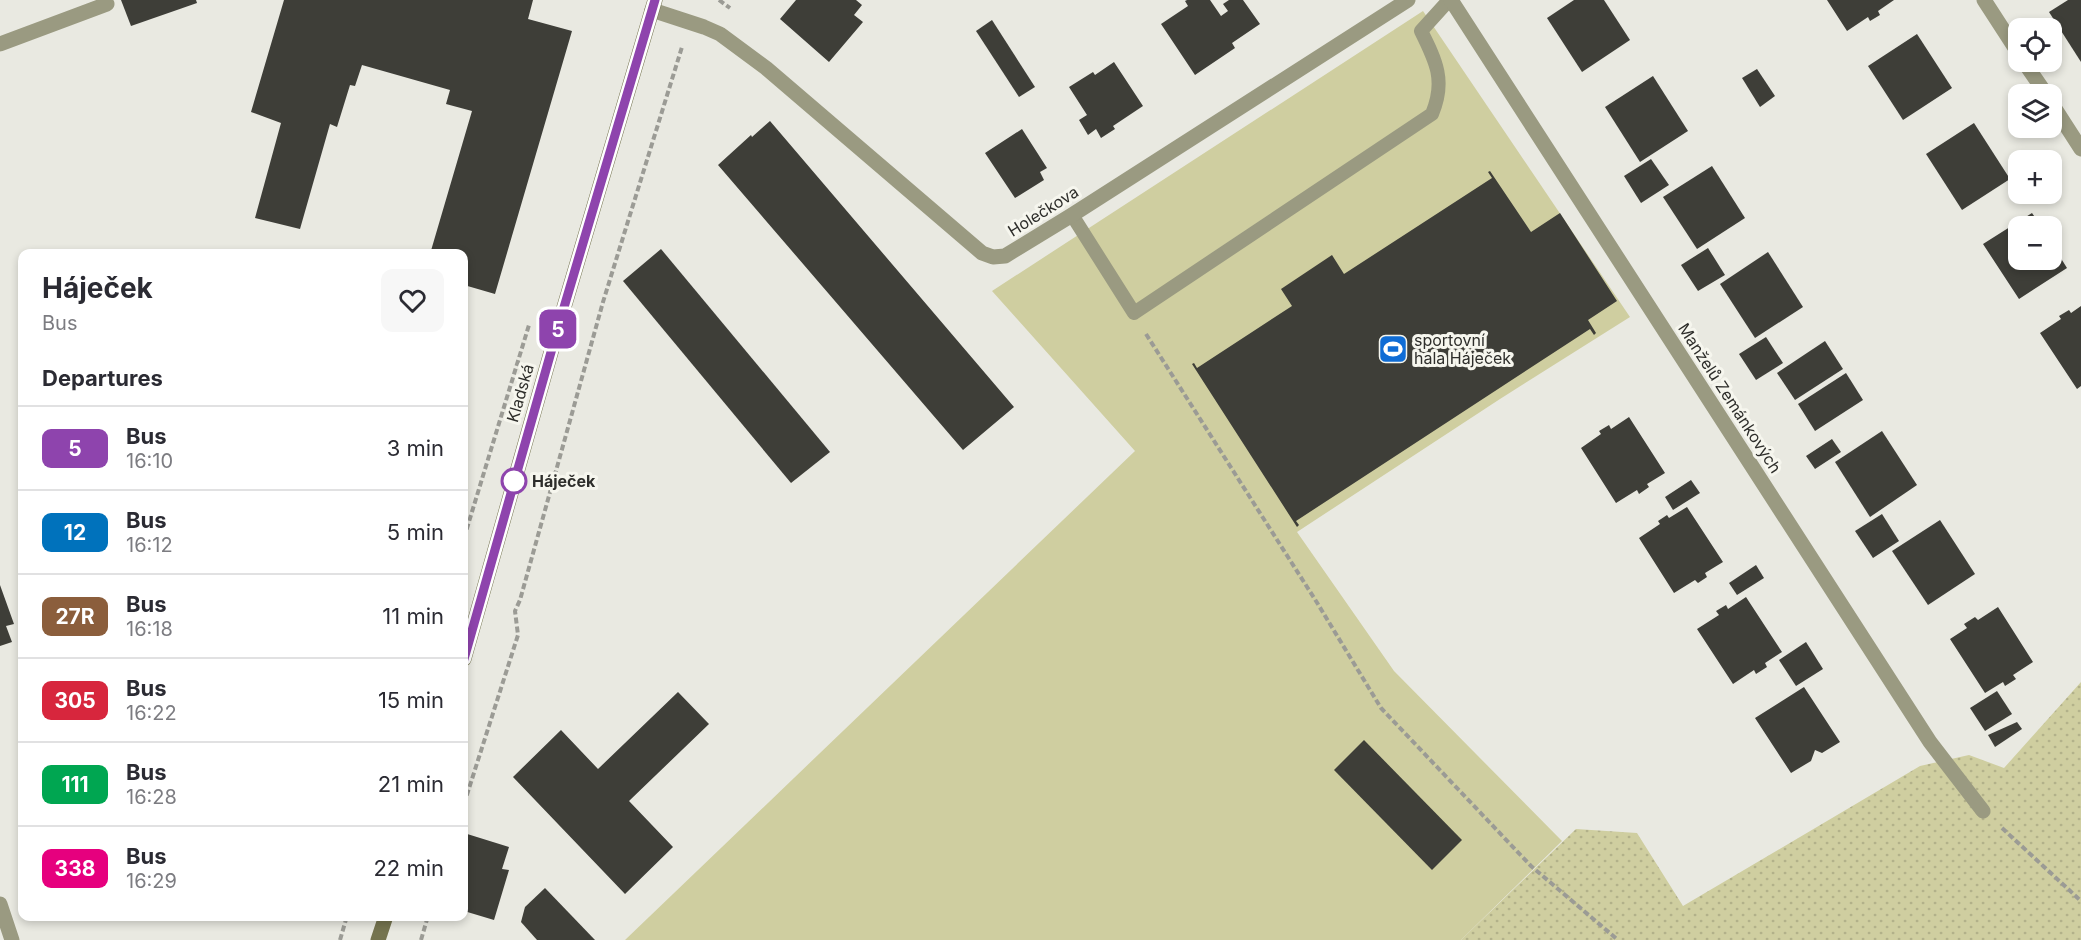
<!DOCTYPE html>
<meta charset="utf-8">
<style>
body{margin:0;font-family:Inter,sans-serif;background:#f7f7f7;color:#2b2b33;height:100vh;display:flex;flex-direction:column;font-size:22px;white-space:nowrap}
*{box-sizing:border-box;margin:0}
p{font-size:20px;color:#7c7c81}
.icon{flex:none;width:33px;height:33px;fill:none;stroke:currentColor;stroke-width:2;stroke-linecap:round;stroke-linejoin:round}
.map{position:relative;flex:1;overflow:hidden}
.panel{position:absolute;left:18px;top:249px;width:450px;height:672px;display:flex;flex-direction:column;background:#fff;border-radius:12px;box-shadow:0 3px 9px #0003}
.panel>*{flex:none}
.badge{padding:0 12px;border-radius:9px;font-size:21px;line-height:39px}
.buttons{position:absolute;left:2008px;top:18px;display:grid;gap:12px}
.buttons a{display:grid;place-items:center;width:54px;height:54px;border-radius:12px;background:#fff;box-shadow:0 3px 9px #0003;font-size:30px}
.map>.badge{position:absolute;translate:-50% -50%;box-shadow:0 0 0 3px #fff}
h2{padding:0 24px;font-size:22px;line-height:54px}
.round{display:grid;place-items:center;flex:none;width:63px;height:63px;border-radius:12px;background:#f7f7f7}
.headline{display:flex;align-items:center;justify-content:space-between;height:102px;padding:0 24px}
h1{font-size:28px;font-weight:700;line-height:45px}
ul{padding:0;list-style:none}
li{display:flex;align-items:center;gap:18px;height:84px;padding:0 24px;border-top:2px solid #e1e1e2}
li div{flex:1}
li b{display:block;font-size:22px}
li em{font-style:normal}
li .badge{min-width:66px;font-weight:700;text-align:center}
.map>svg:first-child{display:block}
.grass{fill:#cfcea0}
.park{fill:url(#park-dots)}
.building{fill:#3e3e38}
.lines{fill:none;stroke-linecap:round;stroke-linejoin:round}
.path{stroke:#9b9b95;stroke-width:4;stroke-dasharray:6 3;stroke-linecap:butt}
.service{stroke:#9a9a81;stroke-width:14}
.minor{stroke:#9a9a81;stroke-width:15}
.secondary{stroke:#75744f;stroke-width:15}
.line-casing{stroke:#fff;stroke-width:14}
.line{stroke:#8e44ad;stroke-width:9}
.stop-dot{fill:#fff;stroke:#8e44ad;stroke-width:3}
.labels{text-anchor:middle;stroke-width:6;stroke-linejoin:round;paint-order:stroke}
.street-label{font-size:16px;fill:#2e2e2b;stroke:#f6f6ee}
.poi-label{font-size:16px;fill:#2e2e2b;stroke:#f6f6ee;text-anchor:start}
.stop-label{font-size:16px;font-weight:bold;fill:#2e2e2b;stroke:#f6f6ee;text-anchor:start}
</style>
<div class="map">
<svg width="2081" height="940" viewBox="0 0 2081 940">
<defs>
<pattern id="park-dots" width="8" height="8" patternUnits="userSpaceOnUse" patternTransform="scale(1.5)"><rect width="8" height="8" fill="#cfcea0"/><path d="M2 2h.1M6 6h.1" fill="none" stroke="#b2b18a" stroke-width="1.8" stroke-linecap="round"/></pattern>
</defs>
<rect width="100%" height="100%" fill="#e9e9e1"/>
<polygon class="grass" points="1423,11 1630,317 1500,399 1297,532 1394,671 1562,841 1461,940 625,940 1135,451 992,291"/>
<polygon class="park" points="2081,682 2081,940 1461,940 1576,829 1637,833 1683,906 1920,766 1969,755 2004,768"/>
<g class="building">
<polygon points="121,0 196,0 197,3 131,26"/>
<polygon points="284,0 533,0 528,19 572,31 495,294 464,285 464,254 430,254 472,111 446,104 450,90 362,65 355,86 350,85 337,127 330,124 300,229 255,218 281,123 251,112"/>
<polygon points="796,0 856,0 862,5 854,15 863,22 829,62 780,19"/>
<polygon points="1187,0 1210,0 1221,16 1228,11 1223,4 1229,0 1243,0 1260,24 1232,43 1235,48 1195,75 1161,24 1188,6 1185,1"/>
<polygon points="1574,0 1604,0 1630,40 1582,72 1547,18"/>
<polygon points="1827,0 1894,0 1878,11 1880,15 1870,21 1868,17 1847,31"/>
<polygon points="2068,0 2081,0 2081,62 2049,12"/>
<polygon points="992,20 1035,87 1019,97 976,31"/>
<polygon points="1917,34 1952,88 1903,120 1868,66"/>
<polygon points="1114,62 1143,106 1113,126 1115,129 1101,138 1096,129 1088,135 1079,120 1087,115 1069,87 1093,72 1095,75"/>
<polygon points="1757,69 1775,96 1760,107 1742,78"/>
<polygon points="1653,76 1688,131 1640,162 1605,107"/>
<polygon points="770,121 1014,407 963,450 718,165 751,135 752,137"/>
<polygon points="1974,123 2010,179 1962,210 1926,154"/>
<polygon points="1022,129 1047,168 1040,172 1044,180 1015,198 985,153"/>
<polygon points="1651,159 1669,185 1641,203 1624,176"/>
<polygon points="1712,166 1745,218 1697,249 1663,197"/>
<polygon points="1490,171 1531,232 1560,213 1617,301 1588,320 1596,333 1594,335 1590,329 1296,521 1299,525 1297,527 1192,364 1194,363 1197,368 1292,306 1281,289 1332,255 1344,274 1492,178 1488,172"/>
<polygon points="2032,213 2041,226 2019,226 2019,260 2052,260 2052,244 2067,268 2019,299 1983,244"/>
<polygon points="1708,248 1725,275 1698,291 1681,265"/>
<polygon points="661,249 830,452 791,483 623,281"/>
<polygon points="1768,252 1803,307 1755,338 1720,284"/>
<polygon points="2081,306 2081,386 2077,389 2040,333 2061,319 2059,316 2069,310 2071,313"/>
<polygon points="1766,337 1783,363 1756,380 1739,354"/>
<polygon points="1825,341 1843,369 1795,400 1777,373"/>
<polygon points="1846,373 1863,400 1815,431 1798,404"/>
<polygon points="1629,417 1665,473 1647,484 1649,487 1639,494 1637,490 1616,503 1581,448 1601,434 1599,431 1609,425 1611,429"/>
<polygon points="1882,431 1917,485 1870,517 1835,462"/>
<polygon points="1832,439 1841,452 1815,469 1806,456"/>
<polygon points="1691,480 1700,493 1673,510 1665,497"/>
<polygon points="1687,507 1723,562 1705,573 1707,577 1698,583 1695,580 1674,593 1639,538 1660,524 1658,521 1667,515 1669,518"/>
<polygon points="1882,514 1899,541 1873,558 1855,531"/>
<polygon points="1940,520 1975,574 1928,605 1892,551"/>
<polygon points="1756,565 1764,578 1737,595 1729,583"/>
<polygon points="0,585 14,624 6,626 12,642 0,646"/>
<polygon points="1746,597 1782,652 1765,663 1767,667 1756,674 1754,670 1733,684 1697,629 1719,615 1716,611 1726,605 1728,609"/>
<polygon points="1998,607 2033,662 2013,675 2016,679 2005,686 2003,682 1985,693 1950,639 1967,628 1964,624 1975,617 1978,620"/>
<polygon points="1806,642 1823,669 1796,686 1779,660"/>
<polygon points="1804,687 1840,742 1822,753 1815,750 1811,761 1791,773 1755,718"/>
<polygon points="1997,691 2012,714 1985,731 1970,708"/>
<polygon points="678,692 709,724 629,801 673,847 625,894 513,777 561,730 598,769"/>
<polygon points="2017,722 2022,729 1995,747 1988,735"/>
<polygon points="1364,740 1462,840 1432,870 1334,770"/>
<polygon points="464,833 509,847 502,869 509,870 494,920 464,911"/>
<polygon points="545,888 595,940 537,940 521,922 525,907"/>
</g>
<g class="lines">
<g class="path">
<polyline points="719,0 730,8"/>
<polyline points="1146,334 1316,601 1381,708 1531,866 1618,940"/>
<polyline points="464,538 529,325"/>
<polyline points="464,804 518,635 515,611 520,600 603,302 682,47"/>
<polyline points="2002,828 2081,901"/>
<polyline points="340,940 347,916"/>
<polyline points="421,940 428,916"/>
</g>
<path class="service" d="M1072,215L1134,313L1432,114C1446,81 1436,61 1421,31L1449,0"/>
<g class="minor">
<polyline points="1451,0 1930,742 1983,811"/>
<polyline points="1984,0 2019,54"/>
<polyline points="652,10 704,27 720,34 766,68 982,253 993,257 1005,256 1072,215 1408,0"/>
<polyline points="0,44 107,4 105,0"/>
<polyline points="2024,62 2046,94"/>
<polyline points="2052,104 2081,149"/>
<polyline points="0,904 12,940"/>
</g>
<g class="secondary">
<polyline points="464,659 557,331 655,0"/>
<polyline points="378,940 386,916"/>
</g>
</g>
<g class="lines">
<g class="line-casing">
<polyline id="line" points="464,659 557,331 655,0"/>
</g>
<use href="#line" class="line"/>
</g>
<defs>
<g id="stadium-square" transform="scale(1.5)"><rect x="-9" y="-9" width="18" height="18" rx="4" fill="#0f6cd5" stroke="#f6f6ee"/><path d="M0-5a6.5 5 0 1 0 0 10a6.5 5 0 1 0 0-10ZM-3.5-1.8h7v3.6h-7Z" fill="#fff"/></g>
</defs>
<g fill-rule="evenodd">
<use href="#stadium-square" x="1393" y="349"/>
</g>
<circle class="stop-dot" cx="514" cy="481" r="12"/>
<g class="labels">
<g class="street-label">
<text transform="translate(1043 211) rotate(-32)" y="6">Holečkova</text>
<text transform="translate(520 393) rotate(-74)" y="6">Kladská</text>
<text transform="translate(1730 398) rotate(57)" y="6">Manželů Zemánkových</text>
</g>
<g class="poi-label">
<text x="1414" y="346">sportovní<tspan x="1414" dy="18">hala Háječek</tspan></text>
</g>
<g class="stop-label">
<text x="532" y="487">Háječek</text>
</g>
</g>
</svg>
<div class="buttons">
<a><svg class="icon" aria-label="locate" viewBox="0 0 24 24"><circle cx="12" cy="12" r="6"/><path d="M12 2v4M12 18v4M2 12h4M18 12h4"/></svg></a>
<a><svg class="icon" aria-label="layers" viewBox="0 0 24 24"><path d="M12 4l9 5-9 5-9-5zM3 14l9 5 9-5"/></svg></a>
<a>+</a>
<a>−</a>
</div>
<b class="badge" style="left:558px;top:329px;background:#8e44ad;color:#fff">5</b>
<section class="panel">
<div class="headline"><div><h1>Háječek</h1><p>Bus</p></div><a class="round"><svg class="icon" aria-label="heart" viewBox="0 0 24 24"><path d="M12 20l-8-8c-3-5 5-10 8-4 3-6 11-1 8 4z"/></svg></a></div>
<h2>Departures</h2>
<ul>
<li><span class="badge" style="background:#8e44ad;color:#fff">5</span><div><b>Bus</b><p>16:10</p></div><em>3 min</em></li>
<li><span class="badge" style="background:#0072bc;color:#fff">12</span><div><b>Bus</b><p>16:12</p></div><em>5 min</em></li>
<li><span class="badge" style="background:#8b5e3c;color:#fff">27R</span><div><b>Bus</b><p>16:18</p></div><em>11 min</em></li>
<li><span class="badge" style="background:#d7263d;color:#fff">305</span><div><b>Bus</b><p>16:22</p></div><em>15 min</em></li>
<li><span class="badge" style="background:#00a651;color:#fff">111</span><div><b>Bus</b><p>16:28</p></div><em>21 min</em></li>
<li><span class="badge" style="background:#e6007e;color:#fff">338</span><div><b>Bus</b><p>16:29</p></div><em>22 min</em></li>
</ul>
</section>
</div>
